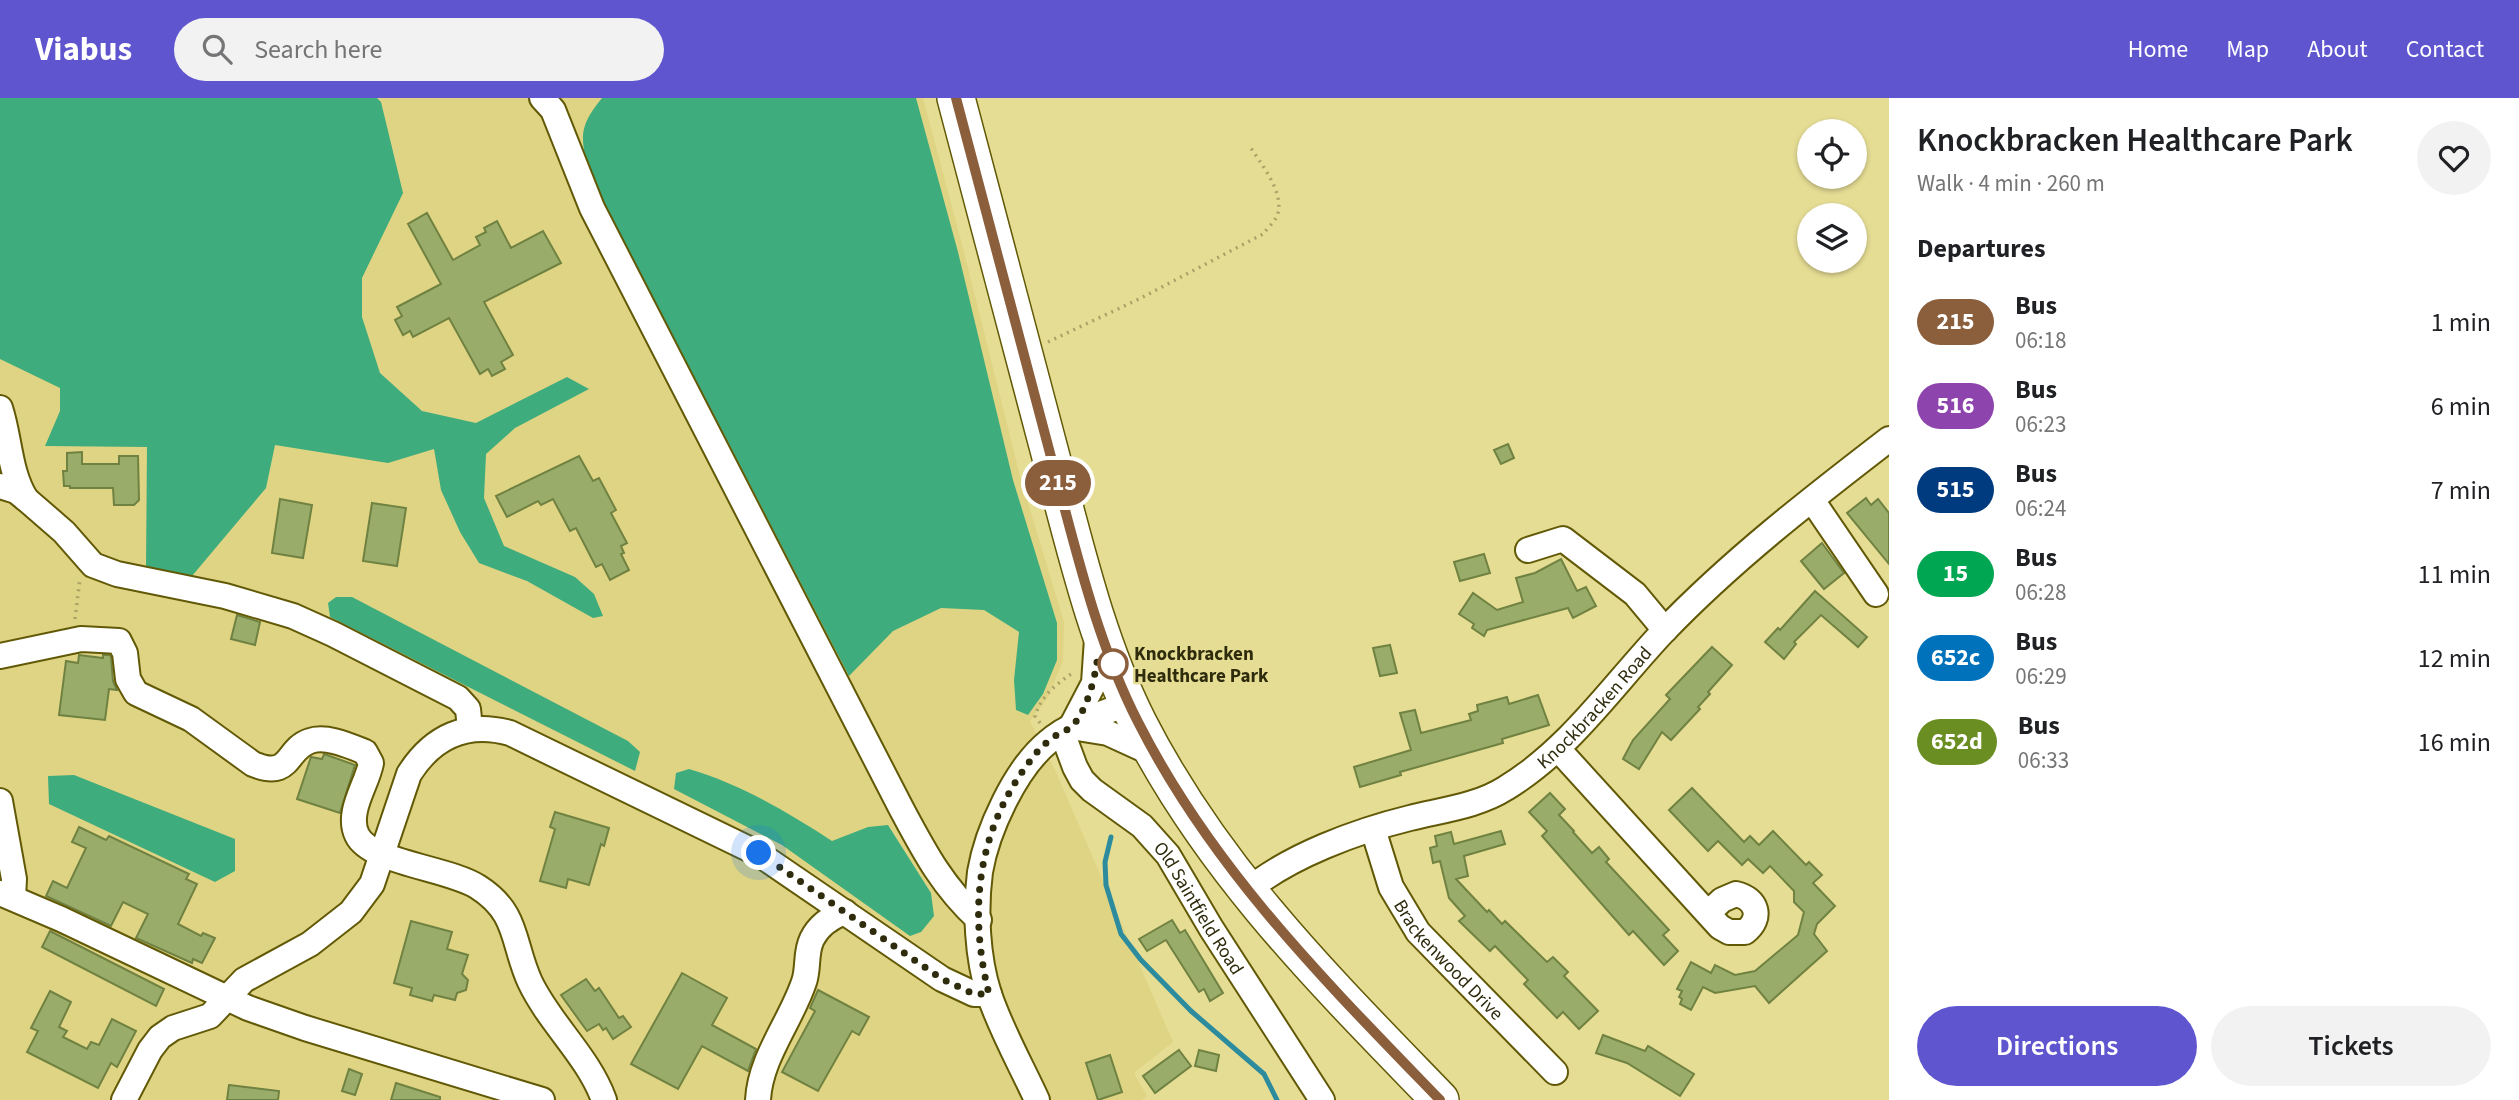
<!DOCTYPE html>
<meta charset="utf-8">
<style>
body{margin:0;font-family:"Source Sans 3",sans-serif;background:#f2f2f2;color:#202124;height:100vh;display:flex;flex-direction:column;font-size:26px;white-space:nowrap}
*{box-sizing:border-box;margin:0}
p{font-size:23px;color:#757577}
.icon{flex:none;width:38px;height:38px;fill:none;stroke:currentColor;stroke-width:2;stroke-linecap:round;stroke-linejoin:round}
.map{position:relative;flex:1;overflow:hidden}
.side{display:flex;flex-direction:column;background:#fff;width:630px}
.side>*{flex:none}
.badge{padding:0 14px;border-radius:23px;font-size:24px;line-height:46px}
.buttons{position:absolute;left:1797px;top:21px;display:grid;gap:14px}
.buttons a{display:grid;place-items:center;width:70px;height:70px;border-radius:50%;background:#fff;box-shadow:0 2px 5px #0004;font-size:35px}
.you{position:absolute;width:35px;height:35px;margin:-18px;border:5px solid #fff;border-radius:50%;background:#1a73e8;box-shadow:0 0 0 10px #1a73e833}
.map>.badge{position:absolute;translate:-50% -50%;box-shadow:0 0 0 4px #fff}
h2{padding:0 28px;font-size:26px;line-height:63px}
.round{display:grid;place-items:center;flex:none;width:74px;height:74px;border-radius:37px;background:#f2f2f2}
.summary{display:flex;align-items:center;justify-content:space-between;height:119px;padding:0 28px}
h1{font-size:33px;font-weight:600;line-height:52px}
.primary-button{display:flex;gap:14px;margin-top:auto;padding:14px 28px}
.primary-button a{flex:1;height:80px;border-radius:42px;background:#5f56cf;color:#fff;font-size:28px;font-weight:600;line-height:80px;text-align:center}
.primary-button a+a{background:#f2f2f2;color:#202124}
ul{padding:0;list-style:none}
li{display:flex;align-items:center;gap:21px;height:84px;padding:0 28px}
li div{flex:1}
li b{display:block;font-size:26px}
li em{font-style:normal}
li .badge{min-width:77px;font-weight:700;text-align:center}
header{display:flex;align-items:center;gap:42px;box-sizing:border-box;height:98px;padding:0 35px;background:#5f56cf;color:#fff}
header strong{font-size:33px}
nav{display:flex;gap:38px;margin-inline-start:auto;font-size:24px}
.search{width:490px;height:63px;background:#f2f2f2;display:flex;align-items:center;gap:18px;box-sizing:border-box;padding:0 24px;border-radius:38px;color:#757577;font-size:26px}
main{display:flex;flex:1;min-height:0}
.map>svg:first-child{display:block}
.built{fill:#dfd483}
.forest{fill:#3eac7d}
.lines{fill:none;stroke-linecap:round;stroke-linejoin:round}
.stream{stroke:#2c8b9c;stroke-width:5}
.building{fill:#99ac69;stroke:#708241;stroke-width:2}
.minor-casing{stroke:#625907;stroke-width:28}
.highway-casing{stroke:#625907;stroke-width:40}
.path{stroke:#aaa368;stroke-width:3.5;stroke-dasharray:2 5;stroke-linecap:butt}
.minor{stroke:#fff;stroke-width:24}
.highway{stroke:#fff;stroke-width:37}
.line-casing{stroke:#fff;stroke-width:16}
.line{stroke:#8b5e3c;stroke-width:10}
.walk{stroke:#2f2b0d;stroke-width:7;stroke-dasharray:0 12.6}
.stop-dot{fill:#fff;stroke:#8b5e3c;stroke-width:3.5}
.labels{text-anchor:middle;stroke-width:5;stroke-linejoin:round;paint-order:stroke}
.stop-label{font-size:19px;font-weight:bold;fill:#2f2b0d;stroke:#e6dd94;text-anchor:start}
.street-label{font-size:19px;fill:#2f2b0d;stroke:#e6dd94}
</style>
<header>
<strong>Viabus</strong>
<div class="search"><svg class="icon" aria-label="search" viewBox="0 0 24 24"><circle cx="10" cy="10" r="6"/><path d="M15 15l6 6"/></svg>Search here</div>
<nav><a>Home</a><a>Map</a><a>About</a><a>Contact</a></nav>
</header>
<main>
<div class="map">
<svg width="1889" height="1002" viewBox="0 0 1889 1002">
<rect width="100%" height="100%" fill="#e6dd94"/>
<polygon class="built" points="0,0 923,0 963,150 1020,378 1064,524 1063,563 1048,599 1030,623 1055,672 1173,944 1134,975 1147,998 1142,1002 0,1002"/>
<g class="forest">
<polygon points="0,0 377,0 381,4 403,95 362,180 362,219 380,275 422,313 476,325 567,279 589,291 515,330 486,356 484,400 504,448 575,479 594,496 603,518 593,520 527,483 479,465 460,434 441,392 434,351 388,365 275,347 266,390 192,478 146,469 147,349 45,348 60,313 60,290 0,261"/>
<path d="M602,0H916L958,154L1013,382L1057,525V562L1043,596L1028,617L1016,612L1014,582L1019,534L984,512L941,510L893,533L849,578L588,74C581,38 578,30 602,0Z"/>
<polygon points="336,499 352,499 628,643 640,654 635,673 330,519 328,505"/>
<path d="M689,671C740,686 788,714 832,743L868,729L888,727L931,795L934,818L921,834L910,838L782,747L674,691L676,675Z"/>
<polygon points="74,677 235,741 235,773 215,784 49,706 48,678"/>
</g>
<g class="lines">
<polyline class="stream" points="1111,739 1105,764 1106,787 1121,836 1141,862 1191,913 1264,976 1277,1002"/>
</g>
<g class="building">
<polygon points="427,115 453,162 480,147 476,139 486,134 484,130 497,123 511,150 543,133 561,165 484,204 513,257 501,264 505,271 492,278 488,271 480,276 449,220 413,239 410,233 403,237 395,222 402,218 397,209 441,186 408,126"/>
<polygon points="1508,346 1514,360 1501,366 1494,352"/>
<polygon points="82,354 82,366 119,366 119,358 138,358 139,402 134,407 114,407 113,390 70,390 70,388 64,388 63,373 67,373 67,355"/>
<polygon points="579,358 593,383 599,380 616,412 611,415 627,445 621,448 624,455 621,456 629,472 610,482 602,466 596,469 576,430 570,433 553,401 541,407 538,403 507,419 496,398"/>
<polygon points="1866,400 1871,407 1878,401 1889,415 1889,466 1847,415"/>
<polygon points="280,401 312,407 303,460 272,455"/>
<polygon points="372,405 406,410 397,468 363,463"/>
<polygon points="1822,445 1844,475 1824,491 1801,463"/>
<polygon points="1484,456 1490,475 1460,483 1454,464"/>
<polygon points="1561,461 1577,493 1586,489 1596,508 1573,520 1568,510 1487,532 1484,538 1472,530 1474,526 1459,516 1473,495 1497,512 1523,504 1516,480 1535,475"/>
<polygon points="1815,493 1867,539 1858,549 1821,517 1794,544 1796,546 1784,561 1765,544 1778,530 1780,532"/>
<polygon points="237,517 260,524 255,547 231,541"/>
<polygon points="1390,547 1397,575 1380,578 1373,550"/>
<polygon points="1712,549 1732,567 1708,594 1710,596 1698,609 1700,611 1671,642 1662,634 1639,671 1623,661 1633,642 1670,601 1666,597"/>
<polygon points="79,557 103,560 103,557 110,557 111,559 113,583 117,592 109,591 105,622 59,617 66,563 78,565"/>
<polygon points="1538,597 1549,627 1502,641 1503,645 1400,674 1401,677 1360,689 1354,669 1411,652 1400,615 1415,612 1421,635 1471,622 1469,616 1478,613 1477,607 1507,599 1509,606"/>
<polygon points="324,656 355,667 340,715 297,701 311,659 322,661"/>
<polygon points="1692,690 1744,744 1750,738 1759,747 1773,733 1806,767 1809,764 1822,777 1813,785 1835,808 1817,826 1814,836 1827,853 1769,905 1755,888 1715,895 1703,889 1691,912 1680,906 1682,901 1679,899 1682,893 1677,891 1691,864 1711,875 1715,867 1735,877 1755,873 1798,837 1804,814 1794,804 1794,793 1770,768 1763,775 1748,761 1742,767 1718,743 1708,753 1669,712"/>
<polygon points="1550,695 1565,711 1559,717 1574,733 1573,734 1592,755 1599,749 1609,761 1606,764 1669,832 1663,837 1678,853 1664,867 1633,833 1629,837 1542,738 1547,733 1529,714"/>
<polygon points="555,714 609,730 604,748 601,746 589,787 568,781 566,790 540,783 555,731 550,729"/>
<polygon points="79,729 106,742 109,738 189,776 186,781 197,786 178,826 201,838 203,835 215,840 202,865 193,861 192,865 136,840 148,816 123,804 111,828 46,798 53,783 67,790 86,750 72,744"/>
<polygon points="1501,733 1505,746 1464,758 1468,778 1456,781 1487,814 1489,812 1502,826 1505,823 1547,864 1553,859 1568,874 1564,878 1598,913 1579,931 1563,914 1557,920 1524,886 1528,882 1495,848 1490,853 1459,823 1465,818 1449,800 1440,763 1433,765 1430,750 1437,748 1435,738 1451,734 1454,746"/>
<polygon points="1172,822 1180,835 1185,832 1223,895 1210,903 1204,891 1199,894 1166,842 1147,853 1139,841"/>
<polygon points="411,823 452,834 447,851 468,857 462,876 468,882 466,892 457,895 455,902 434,897 432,903 410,897 412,890 394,885"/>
<polygon points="50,833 164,891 156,908 42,849"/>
<polygon points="682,875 727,900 712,927 756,951 748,973 702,948 678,991 631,966"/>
<polygon points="586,881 595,893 599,890 619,920 623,918 631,929 613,941 606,930 603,932 599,926 587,933 561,897"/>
<polygon points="818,892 869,919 859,937 852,933 818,993 782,974 815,913 810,910"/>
<polygon points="50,893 71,904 59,929 67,933 63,939 87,951 91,944 99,947 112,921 136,933 117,969 111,965 98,990 27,954 38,933 31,930"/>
<polygon points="1603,937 1645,953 1648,948 1694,976 1680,998 1627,965 1596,955"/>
<polygon points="1179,952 1191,968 1155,995 1143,978"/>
<polygon points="1199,952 1219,957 1216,973 1195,968"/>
<polygon points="1110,957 1122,994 1098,1002 1086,965"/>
<polygon points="349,971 362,976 355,997 342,993"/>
<polygon points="396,985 440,999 440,1002 391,1002"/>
<polygon points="229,987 279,993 278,1002 227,1002"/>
</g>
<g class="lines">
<g class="minor-casing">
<g id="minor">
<path d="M542,0L553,12L592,110L901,710C924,753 942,788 979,822"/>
<path d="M0,310C10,340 9,374 26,401"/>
<polyline points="0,388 16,393 26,401 64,434 93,467 117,476 225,498 293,518 333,536 458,600 468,611 470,631"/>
<polyline points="1812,402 1876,496"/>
<polyline points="1528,452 1563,441 1635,496 1665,532"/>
<path d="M0,558L81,541L119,543L125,555L128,581L136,595L191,621L253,666C292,682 285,651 310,643C326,637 350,648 365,654L371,665C367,687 346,714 357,737C370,765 449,770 478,789C519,815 512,845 530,884C550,926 588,958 604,1002"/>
<polyline points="1071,629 1094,585 1097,541"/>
<polyline points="1071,629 1108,635 1156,657"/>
<path id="s1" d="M1062,634L1075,669L1082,682L1092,692L1142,728L1168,757L1211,830L1322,1002"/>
<path d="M1558,651L1720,829L1729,834H1745C1763,820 1757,801 1736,796L1722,802L1708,815"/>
<polyline points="0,703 14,781 13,800"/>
<path id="s2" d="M1373,731L1391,789L1418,834L1555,974"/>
<path id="s3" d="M1247,793C1289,758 1357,733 1410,720C1442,712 1478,708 1506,690C1570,651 1613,587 1663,534C1731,463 1811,401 1889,341"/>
<polyline points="0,795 61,821 248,910 305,930 542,1002"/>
<path d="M124,1002L150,952L160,939L173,930L210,918L244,882L310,846L351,814L372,786L409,676C433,638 467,623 510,635L759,756L942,881L974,896H989"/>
<path d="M758,1002C760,960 791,923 804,884C809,870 805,855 812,841C819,827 831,819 845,814"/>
<path d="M1037,1002C1021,967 1001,932 989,896C977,859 975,812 980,774C987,733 1015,671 1048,644C1070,625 1102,616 1129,605"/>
</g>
</g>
<g class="highway-casing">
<path id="highway" d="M956,0C988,120 1019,239 1051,359C1075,448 1096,542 1138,625C1214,774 1325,883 1440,1002"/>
</g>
<g class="path">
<path d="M1048,244L1141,200L1263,136C1267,131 1274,124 1277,118C1286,95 1260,65 1249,47"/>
<polyline points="75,521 80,480"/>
<path d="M1040,625L1035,618C1042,597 1056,586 1074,574"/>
</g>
<use href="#minor" class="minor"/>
<use href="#highway" class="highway"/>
</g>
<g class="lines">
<g class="line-casing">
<path id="line" d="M956,0C988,120 1019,239 1051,359C1075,448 1096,542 1138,624C1213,772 1326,884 1440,1002"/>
</g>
<use href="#line" class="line"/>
<path class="walk" d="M759,755L942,881L974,896H989C967,808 978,725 1038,653C1044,646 1054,638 1063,633C1066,632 1070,631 1072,628C1086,614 1094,584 1097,564L1113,566"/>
</g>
<circle class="stop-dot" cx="1113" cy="566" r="14"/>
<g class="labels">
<g class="stop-label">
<text x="1134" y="562">Knockbracken<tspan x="1134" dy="22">Healthcare Park</tspan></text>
</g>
<g class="street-label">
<text dy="7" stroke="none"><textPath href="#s3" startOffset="401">Knockbracken Road</textPath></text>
<text dy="7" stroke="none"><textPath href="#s1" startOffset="228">Old Saintfield Road</textPath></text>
<text dy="7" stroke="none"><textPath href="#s2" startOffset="154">Brackenwood Drive</textPath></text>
</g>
</g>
</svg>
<div class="buttons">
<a><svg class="icon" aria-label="locate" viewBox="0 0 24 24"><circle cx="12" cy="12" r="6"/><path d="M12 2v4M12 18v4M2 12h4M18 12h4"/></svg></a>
<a><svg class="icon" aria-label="layers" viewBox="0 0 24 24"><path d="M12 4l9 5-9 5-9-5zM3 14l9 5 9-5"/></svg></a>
</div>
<div class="you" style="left:759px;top:755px"></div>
<b class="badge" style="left:1058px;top:385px;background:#8b5e3c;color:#fff">215</b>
</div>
<section class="side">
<div class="summary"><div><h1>Knockbracken Healthcare Park</h1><p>Walk · 4 min · 260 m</p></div><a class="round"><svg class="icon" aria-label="heart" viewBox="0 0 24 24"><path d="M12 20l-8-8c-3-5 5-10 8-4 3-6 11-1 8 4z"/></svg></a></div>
<h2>Departures</h2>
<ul>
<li><span class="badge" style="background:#8b5e3c;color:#fff">215</span><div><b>Bus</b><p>06:18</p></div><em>1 min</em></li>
<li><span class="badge" style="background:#8e44ad;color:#fff">516</span><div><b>Bus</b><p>06:23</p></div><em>6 min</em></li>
<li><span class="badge" style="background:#003b80;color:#fff">515</span><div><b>Bus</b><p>06:24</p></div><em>7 min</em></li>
<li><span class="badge" style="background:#00a651;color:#fff">15</span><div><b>Bus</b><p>06:28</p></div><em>11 min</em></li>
<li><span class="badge" style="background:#0072bc;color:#fff">652c</span><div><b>Bus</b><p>06:29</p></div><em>12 min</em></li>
<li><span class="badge" style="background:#6b8e23;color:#fff">652d</span><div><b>Bus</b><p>06:33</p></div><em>16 min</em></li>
</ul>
<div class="primary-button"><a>Directions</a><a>Tickets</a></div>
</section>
</main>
